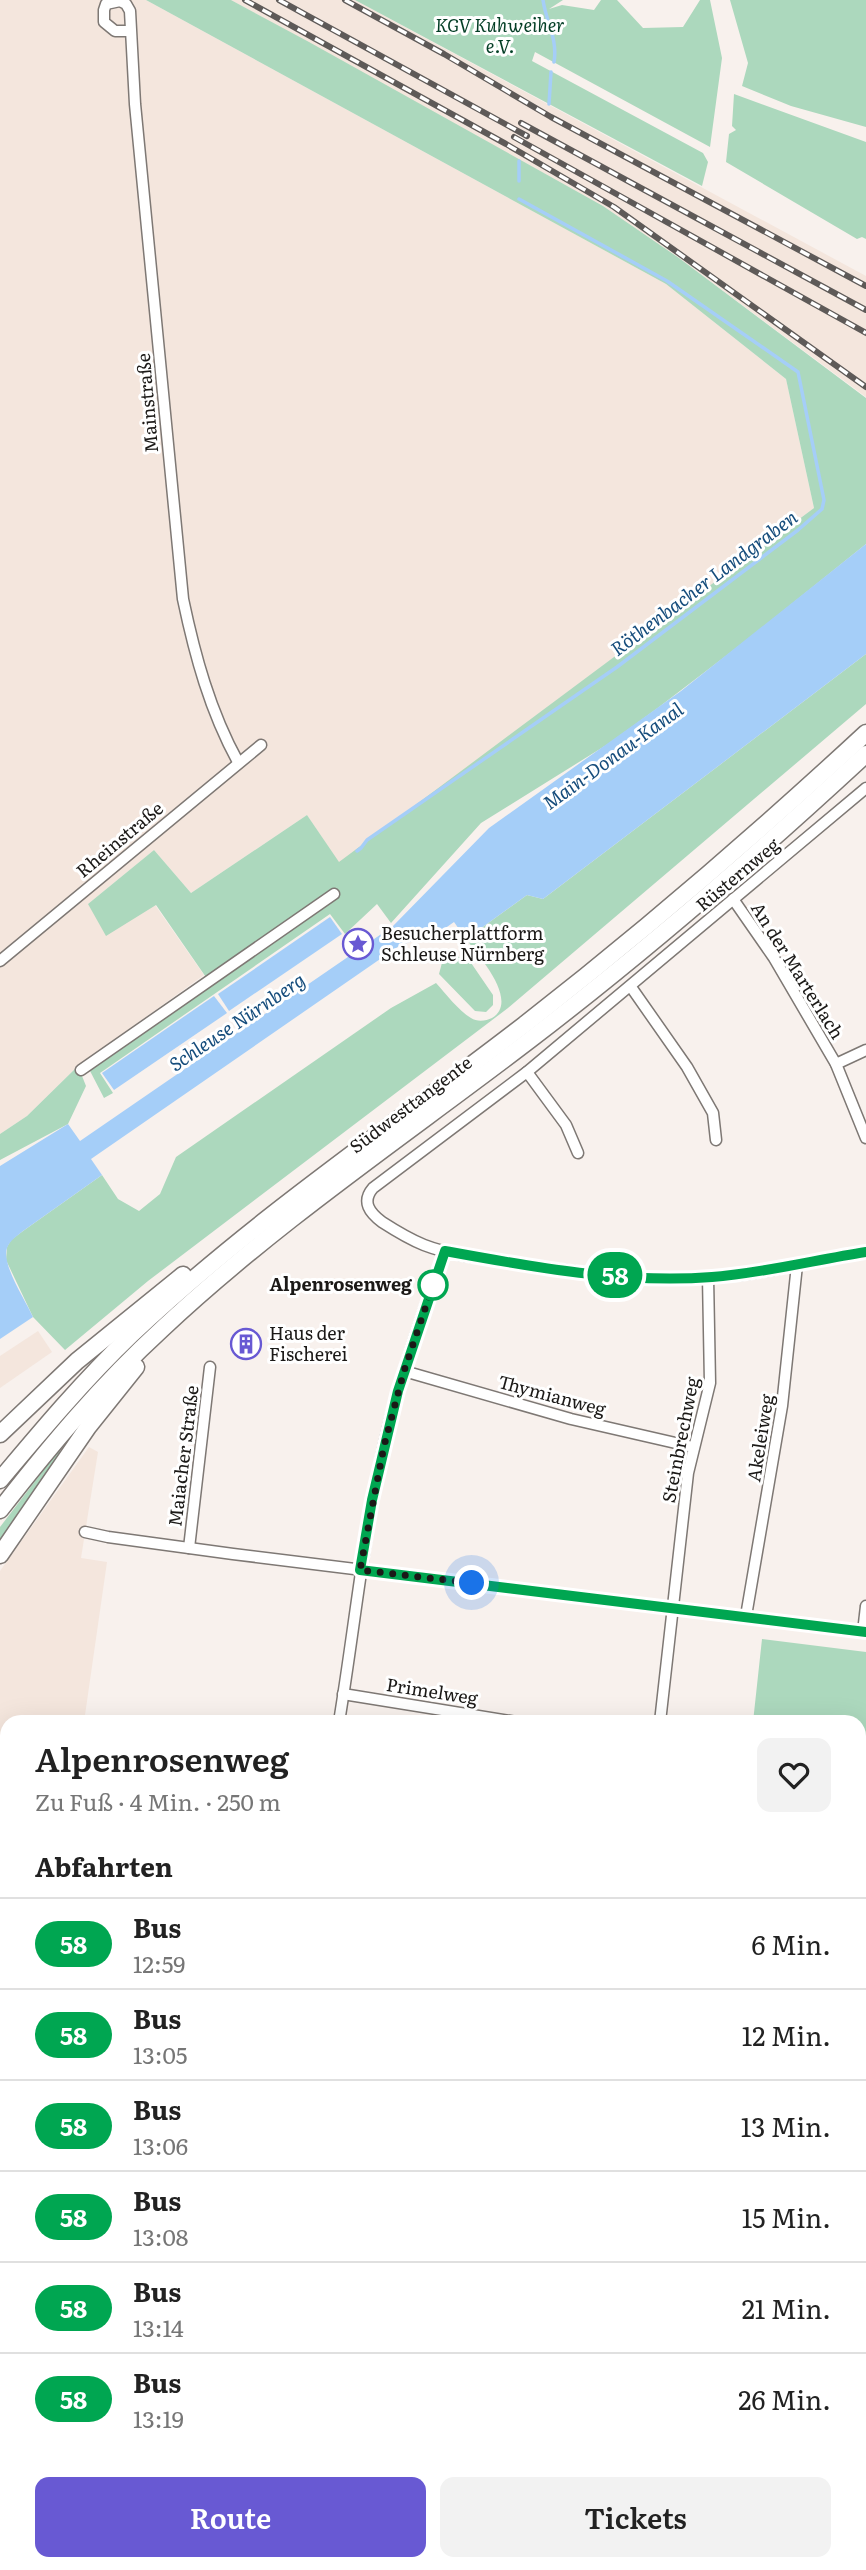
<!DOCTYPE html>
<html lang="de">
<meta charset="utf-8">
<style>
body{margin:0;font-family:Literata,serif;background:#f2f2f2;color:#222;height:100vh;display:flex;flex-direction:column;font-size:26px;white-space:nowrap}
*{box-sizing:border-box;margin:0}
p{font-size:23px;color:#767676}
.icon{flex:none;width:38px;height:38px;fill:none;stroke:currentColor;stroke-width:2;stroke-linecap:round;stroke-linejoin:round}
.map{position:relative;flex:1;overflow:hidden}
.side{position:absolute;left:0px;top:1715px;width:866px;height:856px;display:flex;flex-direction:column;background:#fff;border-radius:21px 21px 0 0;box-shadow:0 7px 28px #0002}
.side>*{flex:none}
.badge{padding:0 14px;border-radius:23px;font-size:24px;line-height:46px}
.you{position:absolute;width:35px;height:35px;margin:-18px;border:5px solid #fff;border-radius:50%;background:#1a73e8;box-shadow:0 0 0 10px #1a73e833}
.map>.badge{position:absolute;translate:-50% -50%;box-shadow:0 0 0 4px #fff}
h2{padding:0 35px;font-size:26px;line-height:63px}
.round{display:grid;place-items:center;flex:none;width:74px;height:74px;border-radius:14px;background:#f2f2f2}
.summary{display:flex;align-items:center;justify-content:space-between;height:119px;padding:0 35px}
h1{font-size:33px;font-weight:600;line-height:52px}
.primary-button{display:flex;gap:14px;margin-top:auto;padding:14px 35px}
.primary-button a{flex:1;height:80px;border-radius:14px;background:#6859d3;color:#fff;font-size:28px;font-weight:600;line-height:80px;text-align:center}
.primary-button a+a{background:#f2f2f2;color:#222}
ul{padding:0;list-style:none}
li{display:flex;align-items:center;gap:21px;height:91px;padding:0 35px;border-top:2px solid #e0e0e0}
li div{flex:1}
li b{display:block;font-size:26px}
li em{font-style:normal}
li .badge{min-width:77px;font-weight:700;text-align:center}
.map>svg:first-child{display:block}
.built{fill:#f4e6dd}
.green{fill:#acd8bd}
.water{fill:#a5cef8}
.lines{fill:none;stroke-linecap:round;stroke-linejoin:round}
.stream{stroke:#a5cef8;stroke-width:3.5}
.minor-casing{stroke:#7e7874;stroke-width:13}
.secondary-casing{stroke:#7e7874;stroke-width:18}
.trunk-casing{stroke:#7e7874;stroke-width:19}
.minor{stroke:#fff;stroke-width:10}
.secondary{stroke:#fff;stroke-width:14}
.trunk{stroke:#fff;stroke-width:16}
.rail-casing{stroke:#5e5a58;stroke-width:6}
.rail{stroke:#fff;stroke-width:3.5;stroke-dasharray:10;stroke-linecap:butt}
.line-casing{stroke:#fff;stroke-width:16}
.line{stroke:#00a651;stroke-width:10}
.walk{stroke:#1b1917;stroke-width:7;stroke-dasharray:0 12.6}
.stop-dot{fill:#fff;stroke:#00a651;stroke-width:3.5}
.labels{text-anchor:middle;stroke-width:6;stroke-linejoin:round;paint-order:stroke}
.park-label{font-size:18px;font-style:italic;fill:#033e25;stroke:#fff}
.street-label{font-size:18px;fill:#1b1917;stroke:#fff}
.poi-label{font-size:18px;fill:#1b1917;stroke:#fff;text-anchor:start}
.stop-label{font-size:18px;font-weight:bold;fill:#1b1917;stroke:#fff;text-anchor:end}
.water-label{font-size:19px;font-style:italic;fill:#164d7c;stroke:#fff}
</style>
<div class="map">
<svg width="866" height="2570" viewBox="0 0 866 2570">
<rect width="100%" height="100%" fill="#f8f1ed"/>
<g class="built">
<polygon points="0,0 146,0 666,284 786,379 814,508 339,863 307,815 191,893 154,850 88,904 155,905 204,975 78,1066 27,1116 0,1134"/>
<polygon points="231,0 355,0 866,276 866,397 679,258 603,206"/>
<polygon points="38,1331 52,1352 0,1388 0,1356"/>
<polygon points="89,1447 98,1452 81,1558 107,1562 84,1722 7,1722 7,1765 0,1764 0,1571"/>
<polygon points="866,2446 866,2570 777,2570 781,2564 859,2564 859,2448"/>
</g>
<g class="green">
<polygon points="146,0 231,0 309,42 603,206 679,258 866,398 866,544 748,639 659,707 608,744 481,823 391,923 377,904 345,934 330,914 100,1073 113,1093 104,1098 89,1069 210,983 156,905 106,936 88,904 154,850 191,893 307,815 339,862 814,508 786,379 666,284"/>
<polygon points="355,0 563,0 549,9 562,5 594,10 601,0 617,0 643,28 683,27 700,0 710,0 722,58 710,147 535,52 532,61 703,153 708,162 702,186"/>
<polygon points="730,0 866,0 866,127 791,106 742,86 748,63"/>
<polygon points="734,94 866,142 866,239 862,237 857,239 726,162 729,134 736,130 732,126"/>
<path d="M866,654V704L508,1008L148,1281L65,1350L33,1317L6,1260L7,1247L11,1240L23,1231L102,1175L118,1199L139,1211L160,1194L176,1157L391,1008L436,983C446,994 458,1010 471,1018C477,1022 486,1021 492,1018C520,1001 478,955 466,939L527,895L543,899Z"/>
<polygon points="455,952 461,960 467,957 493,995 493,1005 486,1012 475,1011 439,974 443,959"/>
<polygon points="78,1066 86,1086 68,1124 0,1160 0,1134 27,1116"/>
<polygon points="59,1450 64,1455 0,1546 0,1527"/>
<polygon points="762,1639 866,1652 866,2340 859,2339 859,1722 753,1722"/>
<polygon points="0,1764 7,1765 7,1994 0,1986"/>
<polygon points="0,2149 7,2151 7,2564 531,2564 499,2570 0,2570"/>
</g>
<g class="water">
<path d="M866,544V654L543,899L527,895L466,939L454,922L444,929L399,946L91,1159L102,1175L23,1231C17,1236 10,1240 7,1248C1,1264 26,1301 33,1317L0,1339V1166L68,1124L80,1141L393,926L489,828L681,691Z"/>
<polygon points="330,917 342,934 229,1011 218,994"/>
<polygon points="214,996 227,1013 114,1090 102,1073"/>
</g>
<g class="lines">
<g class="stream">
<path d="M543,0C546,22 558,39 554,62"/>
<polyline points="549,104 551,72"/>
<polyline points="519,161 519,181"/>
<polyline points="357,851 361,848 367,840 617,667 798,530 822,509 824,500 798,372 667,281 519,199"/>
</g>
<g class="minor-casing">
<g id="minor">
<path d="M130,31H115L104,22V10L106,4L120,1L126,4L130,11L135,104L183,599C195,656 210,711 238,762"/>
<path d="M866,788L527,1072L373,1188C361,1202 370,1213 382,1222C396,1231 409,1239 424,1245C450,1255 480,1258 507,1262C584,1274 663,1283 740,1275C783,1270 824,1258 866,1252"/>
<polyline points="733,899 774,958 836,1064 866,1138"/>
<polyline points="0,961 261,745"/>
<polyline points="631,987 687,1067 713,1113 716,1140"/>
<polyline points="836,1064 866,1050"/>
<polyline points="81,1070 334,894"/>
<polyline points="527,1072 566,1125 578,1153"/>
<polyline points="404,1371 571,1419 693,1447"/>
<polyline points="85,1532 108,1537 233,1554 866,1632"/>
<polyline points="189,1548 210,1367"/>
<polyline points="746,1616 782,1406 797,1265"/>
<polyline points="863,1632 866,1606"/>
<polyline points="343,1694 516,1722"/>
<path d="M339,1722C354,1631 363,1539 383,1449C398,1381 422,1316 445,1251"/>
<polyline points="660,1722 688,1473 710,1383 708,1277"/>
<polyline points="611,2564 616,2570"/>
<polyline points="667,2564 676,2570"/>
<polyline points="539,2570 570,2564"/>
</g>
</g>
<g class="secondary-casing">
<g id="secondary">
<polyline points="859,2411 866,2410"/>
<polyline points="859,2433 866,2432"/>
<polyline points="694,2570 697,2564"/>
<polyline points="714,2570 718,2564"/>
</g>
</g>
<g class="trunk-casing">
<g id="trunk">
<polyline points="0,1434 77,1361 183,1275"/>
<path d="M0,1480C42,1430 84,1380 131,1335C253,1220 392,1127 524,1025C642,933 756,835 866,733"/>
<path d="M0,1510C50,1446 102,1384 162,1329C276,1222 407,1134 531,1039C647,950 758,854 866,754"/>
<polyline points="0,1555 88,1427 136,1367"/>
<polyline points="0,2004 7,2013"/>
<polyline points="0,2049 7,2055"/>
<polyline points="0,2076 7,2080"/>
<polyline points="0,2134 7,2137"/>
<polyline points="859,2357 866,2357"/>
<polyline points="859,2377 866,2378"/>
</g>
</g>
<use href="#minor" class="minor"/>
<use href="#secondary" class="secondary"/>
<use href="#trunk" class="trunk"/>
<g class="rail-casing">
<g id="rail">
<polyline points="245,0 506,144 614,207 866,387"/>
<polyline points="279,0 527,136"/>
<polyline points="345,0 444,54 551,117 866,286"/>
<polyline points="521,123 866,310"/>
<polyline points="514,137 866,333"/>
<polyline points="859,2430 866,2415"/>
<polyline points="859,2450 866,2436"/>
<polyline points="859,2469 866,2455"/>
<polyline points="859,2513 866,2499"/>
<polyline points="859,2536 866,2522"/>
<polyline points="859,2554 866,2540"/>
<polyline points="787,2570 791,2564"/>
<polyline points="805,2570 808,2564"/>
<polyline points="826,2570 830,2564"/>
<polyline points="843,2570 846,2564"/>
<polyline points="861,2570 866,2559"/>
</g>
</g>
<use href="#rail" class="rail"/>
</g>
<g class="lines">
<g class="line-casing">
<path id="line" d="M866,1252C815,1260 764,1273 712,1277C623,1284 532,1267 445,1251L398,1391L372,1500L360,1570L866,1632"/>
</g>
<use href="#line" class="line"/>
<polyline class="walk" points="433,1285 404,1371 384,1446 360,1570 472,1583"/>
</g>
<defs>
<g id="sight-ring" transform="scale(1.575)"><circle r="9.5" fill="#fff" stroke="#6859d3" stroke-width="1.5"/><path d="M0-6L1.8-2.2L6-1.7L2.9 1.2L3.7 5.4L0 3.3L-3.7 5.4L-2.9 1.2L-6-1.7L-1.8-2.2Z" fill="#6859d3"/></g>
<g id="building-ring" transform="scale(1.575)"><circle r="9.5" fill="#fff" stroke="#6859d3" stroke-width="1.5"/><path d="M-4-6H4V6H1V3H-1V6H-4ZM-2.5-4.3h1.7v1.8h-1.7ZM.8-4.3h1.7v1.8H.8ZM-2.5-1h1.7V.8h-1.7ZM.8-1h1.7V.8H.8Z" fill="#6859d3"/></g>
</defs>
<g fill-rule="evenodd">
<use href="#sight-ring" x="358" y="944"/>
<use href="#building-ring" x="246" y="1344"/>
</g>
<circle class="stop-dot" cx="433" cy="1285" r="14"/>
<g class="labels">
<g class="park-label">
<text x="500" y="32">KGV Kuhweiher<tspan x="500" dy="21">e.V.</tspan></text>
</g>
<g class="street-label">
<text transform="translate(148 403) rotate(-95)" y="6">Mainstraße</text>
<text transform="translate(120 840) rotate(-40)" y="6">Rheinstraße</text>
<text transform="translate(738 875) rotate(-40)" y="6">Rüsternweg</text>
<text transform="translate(797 971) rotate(58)" y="6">An der Marterlach</text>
<text transform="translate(411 1105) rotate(-37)" y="6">Südwesttangente</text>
<text transform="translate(552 1396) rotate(15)" y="6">Thymianweg</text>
<text transform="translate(761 1438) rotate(-81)" y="6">Akeleiweg</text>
<text transform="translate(681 1440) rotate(-79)" y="6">Steinbrechweg</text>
<text transform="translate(184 1456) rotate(-83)" y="6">Maiacher Straße</text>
<text transform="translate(432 1692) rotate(9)" y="6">Primelweg</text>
</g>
<g class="poi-label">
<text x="381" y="940">Besucherplattform<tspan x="381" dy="21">Schleuse Nürnberg</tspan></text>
<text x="269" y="1340">Haus der<tspan x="269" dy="21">Fischerei</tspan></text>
</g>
<g class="stop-label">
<text x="412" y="1291">Alpenrosenweg</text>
</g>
<g class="water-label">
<text transform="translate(704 583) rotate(-37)" y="7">Röthenbacher Landgraben</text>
<text transform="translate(613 756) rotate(-36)" y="7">Main-Donau-Kanal</text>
<text transform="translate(237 1022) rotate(-34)" y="7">Schleuse Nürnberg</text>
</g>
</g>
</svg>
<div class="you" style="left:472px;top:1583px"></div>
<b class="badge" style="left:615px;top:1275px;background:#00a651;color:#fff">58</b>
<section class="side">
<div class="summary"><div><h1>Alpenrosenweg</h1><p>Zu Fuß · 4 Min. · 250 m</p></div><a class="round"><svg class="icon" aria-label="heart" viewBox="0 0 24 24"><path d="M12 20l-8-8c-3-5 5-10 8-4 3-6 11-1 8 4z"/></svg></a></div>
<h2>Abfahrten</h2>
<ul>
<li><span class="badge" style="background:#00a651;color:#fff">58</span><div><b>Bus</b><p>12:59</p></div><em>6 Min.</em></li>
<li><span class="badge" style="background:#00a651;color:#fff">58</span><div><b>Bus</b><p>13:05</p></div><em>12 Min.</em></li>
<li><span class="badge" style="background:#00a651;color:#fff">58</span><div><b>Bus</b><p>13:06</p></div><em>13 Min.</em></li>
<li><span class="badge" style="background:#00a651;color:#fff">58</span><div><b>Bus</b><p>13:08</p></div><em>15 Min.</em></li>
<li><span class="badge" style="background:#00a651;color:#fff">58</span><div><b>Bus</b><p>13:14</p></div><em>21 Min.</em></li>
<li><span class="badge" style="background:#00a651;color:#fff">58</span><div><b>Bus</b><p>13:19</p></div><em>26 Min.</em></li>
</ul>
<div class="primary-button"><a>Route</a><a>Tickets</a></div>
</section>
</div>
